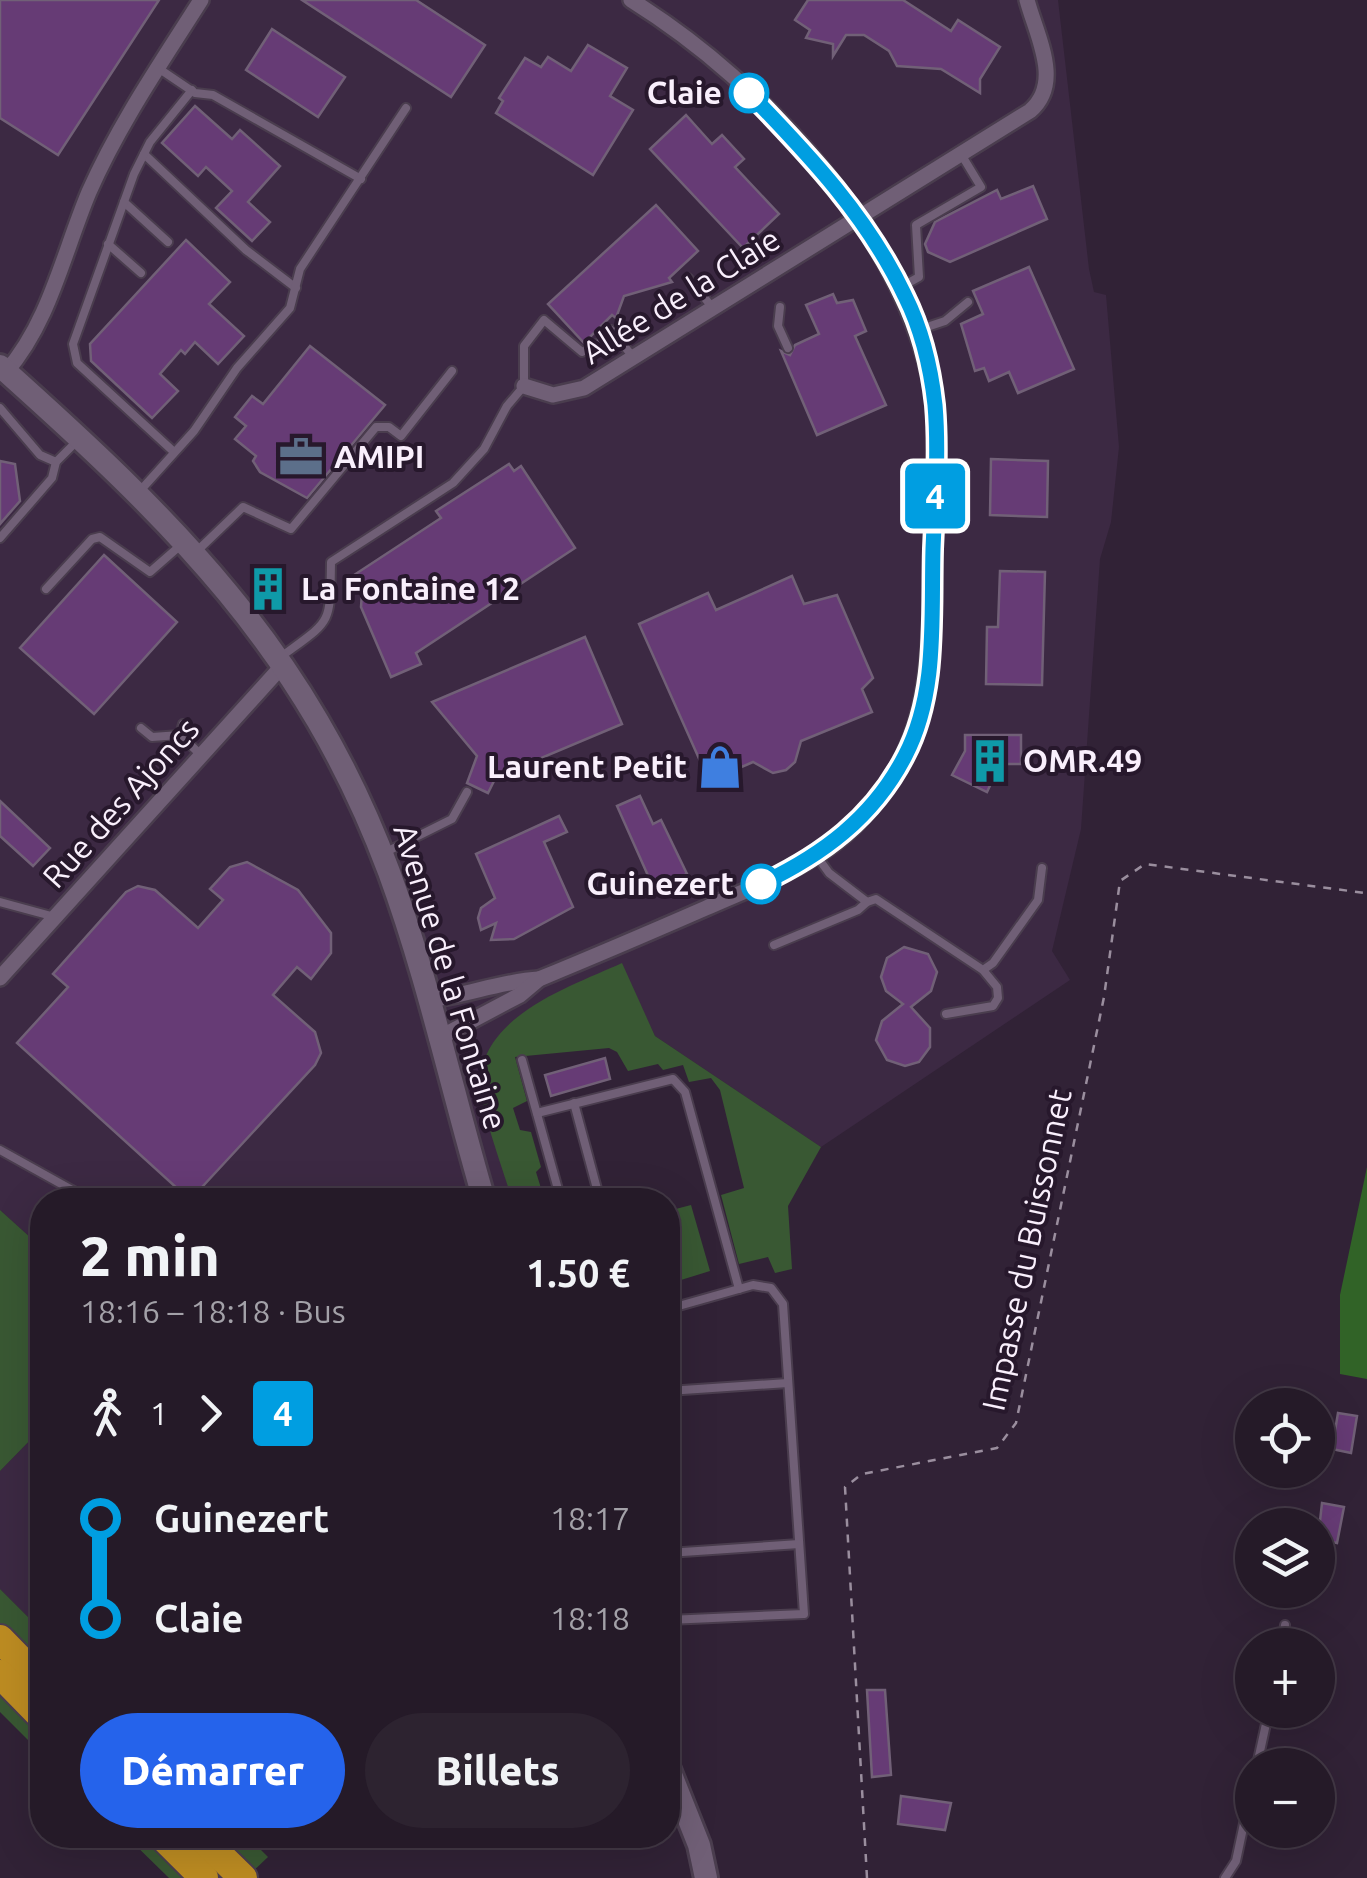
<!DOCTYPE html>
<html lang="fr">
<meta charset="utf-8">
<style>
body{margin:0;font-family:Ubuntu,sans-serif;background:#2d2330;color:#f1f3f6;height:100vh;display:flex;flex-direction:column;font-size:38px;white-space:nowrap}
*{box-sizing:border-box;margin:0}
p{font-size:32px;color:#a3a1a8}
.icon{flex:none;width:55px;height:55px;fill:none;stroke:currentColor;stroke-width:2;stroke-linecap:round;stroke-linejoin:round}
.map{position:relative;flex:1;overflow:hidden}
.side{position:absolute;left:30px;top:1188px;width:650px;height:660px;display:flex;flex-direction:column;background:#251a28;border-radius:40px;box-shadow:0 10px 40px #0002,0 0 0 2px #423845}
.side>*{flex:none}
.badge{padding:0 20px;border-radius:8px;font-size:35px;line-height:65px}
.buttons{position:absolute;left:1235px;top:1388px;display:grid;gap:20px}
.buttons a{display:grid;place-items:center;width:100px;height:100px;border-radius:50%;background:#251a28;box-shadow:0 10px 40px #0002,0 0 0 2px #423845;font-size:50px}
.map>.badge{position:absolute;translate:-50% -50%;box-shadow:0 0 0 5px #fff}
.legs{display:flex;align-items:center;gap:15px;height:110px;padding:0 50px;font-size:32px}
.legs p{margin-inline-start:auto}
.headline{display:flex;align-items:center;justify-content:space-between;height:170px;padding:0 50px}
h1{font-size:55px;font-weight:800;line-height:75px}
.cta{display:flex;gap:20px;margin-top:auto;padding:20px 50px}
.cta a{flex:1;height:115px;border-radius:60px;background:#2563eb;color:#fff;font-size:40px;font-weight:800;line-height:115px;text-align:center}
.cta a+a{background:#2d2330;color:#f1f3f6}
ul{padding:0 50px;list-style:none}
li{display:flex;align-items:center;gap:35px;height:100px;font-size:38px}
li i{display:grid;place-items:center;width:15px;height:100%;margin:0 12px;background:currentColor}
li i::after{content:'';width:25px;height:25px;margin:-12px;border:8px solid;border-radius:50%;background:#251a28}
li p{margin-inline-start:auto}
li:first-child i{background:linear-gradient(#0000 50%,currentColor 0)}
li:last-child i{background:linear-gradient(currentColor 50%,#0000 0)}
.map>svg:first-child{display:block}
.built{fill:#3c2943}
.green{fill:#395833}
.forest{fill:#316327}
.building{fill:#663b75;stroke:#716077;stroke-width:2.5}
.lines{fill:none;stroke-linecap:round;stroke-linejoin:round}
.lane-casing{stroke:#4a3d4e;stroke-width:12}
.street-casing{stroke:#4a3d4e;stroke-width:20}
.secondary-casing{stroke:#4a3d4e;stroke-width:28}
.highway-casing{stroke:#4a3d4e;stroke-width:32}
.path{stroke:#9a8e9e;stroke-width:2.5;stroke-dasharray:8 8;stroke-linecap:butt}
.lane{stroke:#705f76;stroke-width:8}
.street{stroke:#705f76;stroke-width:15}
.secondary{stroke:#705f76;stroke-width:22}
.highway{stroke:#bd8c22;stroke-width:28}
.line-1-casing{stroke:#fff;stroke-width:22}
.line-1{stroke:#009ee1;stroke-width:15}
.stop-1-dot{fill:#fff;stroke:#009ee1;stroke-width:5}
.labels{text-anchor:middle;stroke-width:8;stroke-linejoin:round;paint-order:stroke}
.stop-label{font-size:32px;font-weight:bold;fill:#f9effc;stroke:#27182c;text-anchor:end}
.street-label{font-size:32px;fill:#f9effc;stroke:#27182c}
.poi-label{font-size:32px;font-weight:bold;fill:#f9effc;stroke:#27182c;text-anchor:start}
</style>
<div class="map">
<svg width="1367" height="1878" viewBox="0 0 1367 1878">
<rect width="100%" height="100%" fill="#312236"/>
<g class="built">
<polygon points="0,0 1058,0 1089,269 1094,292 1106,295 1119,447 1111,522 1100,559 1081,829 1052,951 1070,980 821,1147 655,1036 621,964 479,1081 512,1200 42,1200 42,1248 0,1210"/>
<polygon points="42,1428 42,1631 0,1589 0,1471"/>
</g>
<g class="green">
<path d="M622,963L655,1036L821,1147L788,1206L792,1269L775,1273L768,1257L739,1264L721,1195L744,1188L720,1090L711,1078L689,1082L683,1065L663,1070L658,1064L628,1071L617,1052L609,1048L515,1057L527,1101L513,1108L520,1130L531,1132L541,1167L536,1172L544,1198L553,1196L554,1200H512C505,1174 478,1103 480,1081C484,1014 572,986 622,963Z"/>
<polygon points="691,1205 710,1271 668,1284 668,1211"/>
<polygon points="0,1210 42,1248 42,1428 0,1471"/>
<polygon points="0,1589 42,1631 42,1754 0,1712"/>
<polygon points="125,1835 246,1835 268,1857 246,1878 169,1878"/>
</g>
<polygon class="forest" points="1367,1167 1367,1379 1340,1374 1340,1295"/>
<g class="building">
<polygon points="0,0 159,0 58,155 0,118"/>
<polygon points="302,0 416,0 485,45 451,97"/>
<polygon points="808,0 903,0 951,31 958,20 1000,47 980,79 980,93 941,69 897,66 889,51 864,35 846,35 833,56 833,44 806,38 810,30 795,20"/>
<polygon points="272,29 345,77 318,117 246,70"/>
<polygon points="588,45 627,68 610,96 633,110 593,175 496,113 503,101 499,98 525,58 541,67 548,57 571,71"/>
<polygon points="195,106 232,139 240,130 280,166 248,202 270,222 252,241 216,208 232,191 206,167 198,176 162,143"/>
<polygon points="686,115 712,144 722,135 744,159 735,167 779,214 743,248 650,149"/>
<polygon points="1033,186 1047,219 950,262 928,252 925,244 935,222 997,190 1001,199"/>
<polygon points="656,205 698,251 669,278 672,282 624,296 616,318 612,315 584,343 548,304"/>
<polygon points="186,240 230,282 209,304 244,336 218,364 195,342 185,354 181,350 160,374 178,391 152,418 91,361 90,344"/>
<polygon points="1029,267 1074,369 1018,393 1009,372 989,381 984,368 975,371 961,324 983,314 973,291"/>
<polygon points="833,294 837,303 853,300 866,331 855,336 886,405 817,435 781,351 790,355 795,345 819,334 806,305"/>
<polygon points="310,346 385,405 307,498 260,472 253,461 256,456 235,439 246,426 235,417 252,396 263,404"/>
<polygon points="991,459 1048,461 1047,517 990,515"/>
<polygon points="0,461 15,464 20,501 0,524"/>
<polygon points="509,464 514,471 521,466 575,548 416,653 421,664 391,677 361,607 362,593 351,577 441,518 436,511"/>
<polygon points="104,555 177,622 94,714 20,648"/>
<polygon points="1000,571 1045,572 1042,685 986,684 987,627 998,627"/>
<polygon points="792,576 804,604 837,595 873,678 862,689 872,712 801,741 795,762 786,770 773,773 753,762 709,781 639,624 708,593 716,610"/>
<polygon points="585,637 622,724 496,777 488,793 467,783 477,756 432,702"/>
<polygon points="965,735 1021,735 1021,764 1000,764 987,792 952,775 965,751"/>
<polygon points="640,796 653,824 661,820 687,874 654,889 617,806"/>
<polygon points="0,801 50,848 33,866 0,836"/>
<polygon points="559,816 567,832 544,842 573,907 514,939 491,940 496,923 481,930 478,918 481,908 495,898 476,854"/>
<polygon points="247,862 298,890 331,933 331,953 311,979 297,967 273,995 315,1032 321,1053 315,1065 190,1200 17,1043 68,987 53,974 126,892 138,886 155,890 198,928 223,900 210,889 230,867"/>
<polygon points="904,947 928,954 937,972 931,991 911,1007 930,1028 930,1047 919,1062 905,1066 887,1060 876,1040 882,1021 903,1004 886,991 881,977 887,958"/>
<polygon points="605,1058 610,1079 551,1096 545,1075"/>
<polygon points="1338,1413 1357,1416 1351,1453 1332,1449"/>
<polygon points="1322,1503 1344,1507 1337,1543 1318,1539"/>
<polygon points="867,1690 885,1690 891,1775 872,1777"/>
<polygon points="901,1796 951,1803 945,1830 898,1824"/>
</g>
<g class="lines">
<g class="lane-casing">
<g id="lane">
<polyline points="158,68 195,93 213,95 361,179"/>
<polyline points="144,154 246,250 296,288"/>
<polyline points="124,202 168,242"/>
<polyline points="108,244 141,273"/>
<polyline points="688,278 713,308"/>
<polyline points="901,287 919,277 916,225 981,187 961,154"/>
<polyline points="780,307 778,326 788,348"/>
<polyline points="611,330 634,358"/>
<polyline points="918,330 945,321 968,302"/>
<polyline points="0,408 40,455 56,462"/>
<polyline points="174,452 77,363 73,344 134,174 150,142 192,90"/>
<polyline points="139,492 194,431 237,368 290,308 300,269 406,108"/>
<polyline points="0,538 52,478 56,462 76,442"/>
<polyline points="196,552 243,507 291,529 376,427 389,427 401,436 452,371"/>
<polyline points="46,589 92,539 100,537 150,572 182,544"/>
<path d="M282,656C332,619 330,626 331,562L453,483L484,449L507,406L524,386V346L544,320L582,352L614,335"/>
<polyline points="183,724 180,735 201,755"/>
<polyline points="141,728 152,737 180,735"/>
<polyline points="386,852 452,819 467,792"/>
<polyline points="0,902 55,917"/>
<polyline points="867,902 876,899 983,970 993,963 1038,900 1042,868"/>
<polyline points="774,945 858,910 867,902 829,873 816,855"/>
<polyline points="946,1014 993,1006 998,998 997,987 983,970"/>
<polyline points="522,1060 561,1200"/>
<polyline points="574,1103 600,1200"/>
<polyline points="537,1113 673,1079 685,1092 739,1289"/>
<polyline points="0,1150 90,1200"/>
<polyline points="668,1309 753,1285 771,1288 783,1304 804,1614 668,1620"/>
<polyline points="668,1391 788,1383"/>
<polyline points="668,1553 799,1544"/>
<polyline points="1282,1645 1285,1625"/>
<polyline points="1257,1765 1269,1710"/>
<polyline points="1225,1878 1236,1861 1252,1786"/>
</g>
</g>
<g class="street-casing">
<g id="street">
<path d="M6,372C50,321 63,254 89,192C119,124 161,63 201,0"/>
<path d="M524,386L553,395L584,388L1030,111C1063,83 1037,37 1027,0"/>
<polyline points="0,978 283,665"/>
<path d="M428,1000C466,996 501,981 539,979"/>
<path d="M437,1039L520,995L539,979C595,956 651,932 706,908C757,885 817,865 857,823C930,746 930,671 932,571C934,515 943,453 934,398C906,236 767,85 631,0"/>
</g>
</g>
<g class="secondary-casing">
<g id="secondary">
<path d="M0,366C172,520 306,649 389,872C428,978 452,1091 484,1200"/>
<polyline points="668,1767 699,1845 706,1878"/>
</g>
</g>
<g class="highway-casing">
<g id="highway">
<polyline points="0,1639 42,1682"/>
<polyline points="0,1674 42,1717"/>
<polyline points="161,1835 204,1878"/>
<polyline points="199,1835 243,1878"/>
</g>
</g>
<polyline class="path" points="867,1878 845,1487 862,1474 997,1448 1016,1423 1104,997 1120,881 1145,864 1365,893"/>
<use href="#lane" class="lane"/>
<use href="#street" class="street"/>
<use href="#secondary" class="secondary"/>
<use href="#highway" class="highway"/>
</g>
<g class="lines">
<g class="line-1-casing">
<path id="line-1" d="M749,93C809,155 868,217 905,296C921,328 931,369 935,405C939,452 935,501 933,549C931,618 938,693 905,756C873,818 822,855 761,884"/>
</g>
<use href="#line-1" class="line-1"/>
</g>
<defs>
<g id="office-bare" transform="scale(3.45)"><path d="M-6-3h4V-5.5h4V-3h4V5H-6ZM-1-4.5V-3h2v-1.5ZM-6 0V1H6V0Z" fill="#5c6f8a" stroke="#27182c" stroke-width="2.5" paint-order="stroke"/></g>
<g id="building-bare" transform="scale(3.45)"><path d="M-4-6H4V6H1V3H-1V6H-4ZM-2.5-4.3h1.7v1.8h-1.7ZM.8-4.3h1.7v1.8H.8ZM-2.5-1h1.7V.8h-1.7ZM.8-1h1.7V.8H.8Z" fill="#0f9aa8" stroke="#27182c" stroke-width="2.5" paint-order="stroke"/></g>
<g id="shop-bare" transform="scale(3.45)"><path d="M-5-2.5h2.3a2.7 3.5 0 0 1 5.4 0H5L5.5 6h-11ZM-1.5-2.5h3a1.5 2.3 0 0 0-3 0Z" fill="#3f7fe0" stroke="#27182c" stroke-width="2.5" paint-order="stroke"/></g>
</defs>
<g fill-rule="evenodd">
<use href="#office-bare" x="301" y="457"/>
<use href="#building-bare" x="268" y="589"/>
<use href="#building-bare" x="990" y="761"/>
<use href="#shop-bare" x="720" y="767"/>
</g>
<g class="stop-1-dot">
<circle cx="749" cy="93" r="18"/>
<circle cx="761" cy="884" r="18"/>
</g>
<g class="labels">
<g class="stop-label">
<text x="722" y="104">Claie</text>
<text x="734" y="895">Guinezert</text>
</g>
<g class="street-label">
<text transform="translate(681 296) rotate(-32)" y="11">Allée de la Claie</text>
<text transform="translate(121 803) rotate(-48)" y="11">Rue des Ajoncs</text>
<text transform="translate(450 977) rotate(73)" y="11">Avenue de la Fontaine</text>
<text transform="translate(1027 1250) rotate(-78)" y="11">Impasse du Buissonnet</text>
</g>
<g class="poi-label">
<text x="334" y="468">AMIPI</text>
<text x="301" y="600">La Fontaine 12</text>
<text x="1023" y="772">OMR.49</text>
<text x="687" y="778" text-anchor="end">Laurent Petit</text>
</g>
</g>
</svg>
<div class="buttons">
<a><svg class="icon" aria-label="locate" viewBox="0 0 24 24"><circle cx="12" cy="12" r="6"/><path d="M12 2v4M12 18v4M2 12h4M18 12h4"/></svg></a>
<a><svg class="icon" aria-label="layers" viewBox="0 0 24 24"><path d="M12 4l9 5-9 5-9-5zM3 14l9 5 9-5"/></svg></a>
<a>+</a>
<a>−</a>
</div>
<b class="badge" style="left:935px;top:496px;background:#009ee1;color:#fff">4</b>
<section class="side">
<div class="headline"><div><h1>2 min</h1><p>18:16 – 18:18 · Bus</p></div><b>1.50 €</b></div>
<div class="legs"><svg class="icon" aria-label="walk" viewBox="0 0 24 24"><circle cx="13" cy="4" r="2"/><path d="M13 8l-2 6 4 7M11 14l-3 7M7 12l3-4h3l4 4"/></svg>1<svg class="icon" aria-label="forward" viewBox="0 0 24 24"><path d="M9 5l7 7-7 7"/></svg><b class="badge" style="background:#009ee1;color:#fff">4</b></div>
<ul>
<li><i style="color:#009ee1"></i><b>Guinezert</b><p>18:17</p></li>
<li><i style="color:#009ee1"></i><b>Claie</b><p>18:18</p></li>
</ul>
<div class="cta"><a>Démarrer</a><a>Billets</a></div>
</section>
</div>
